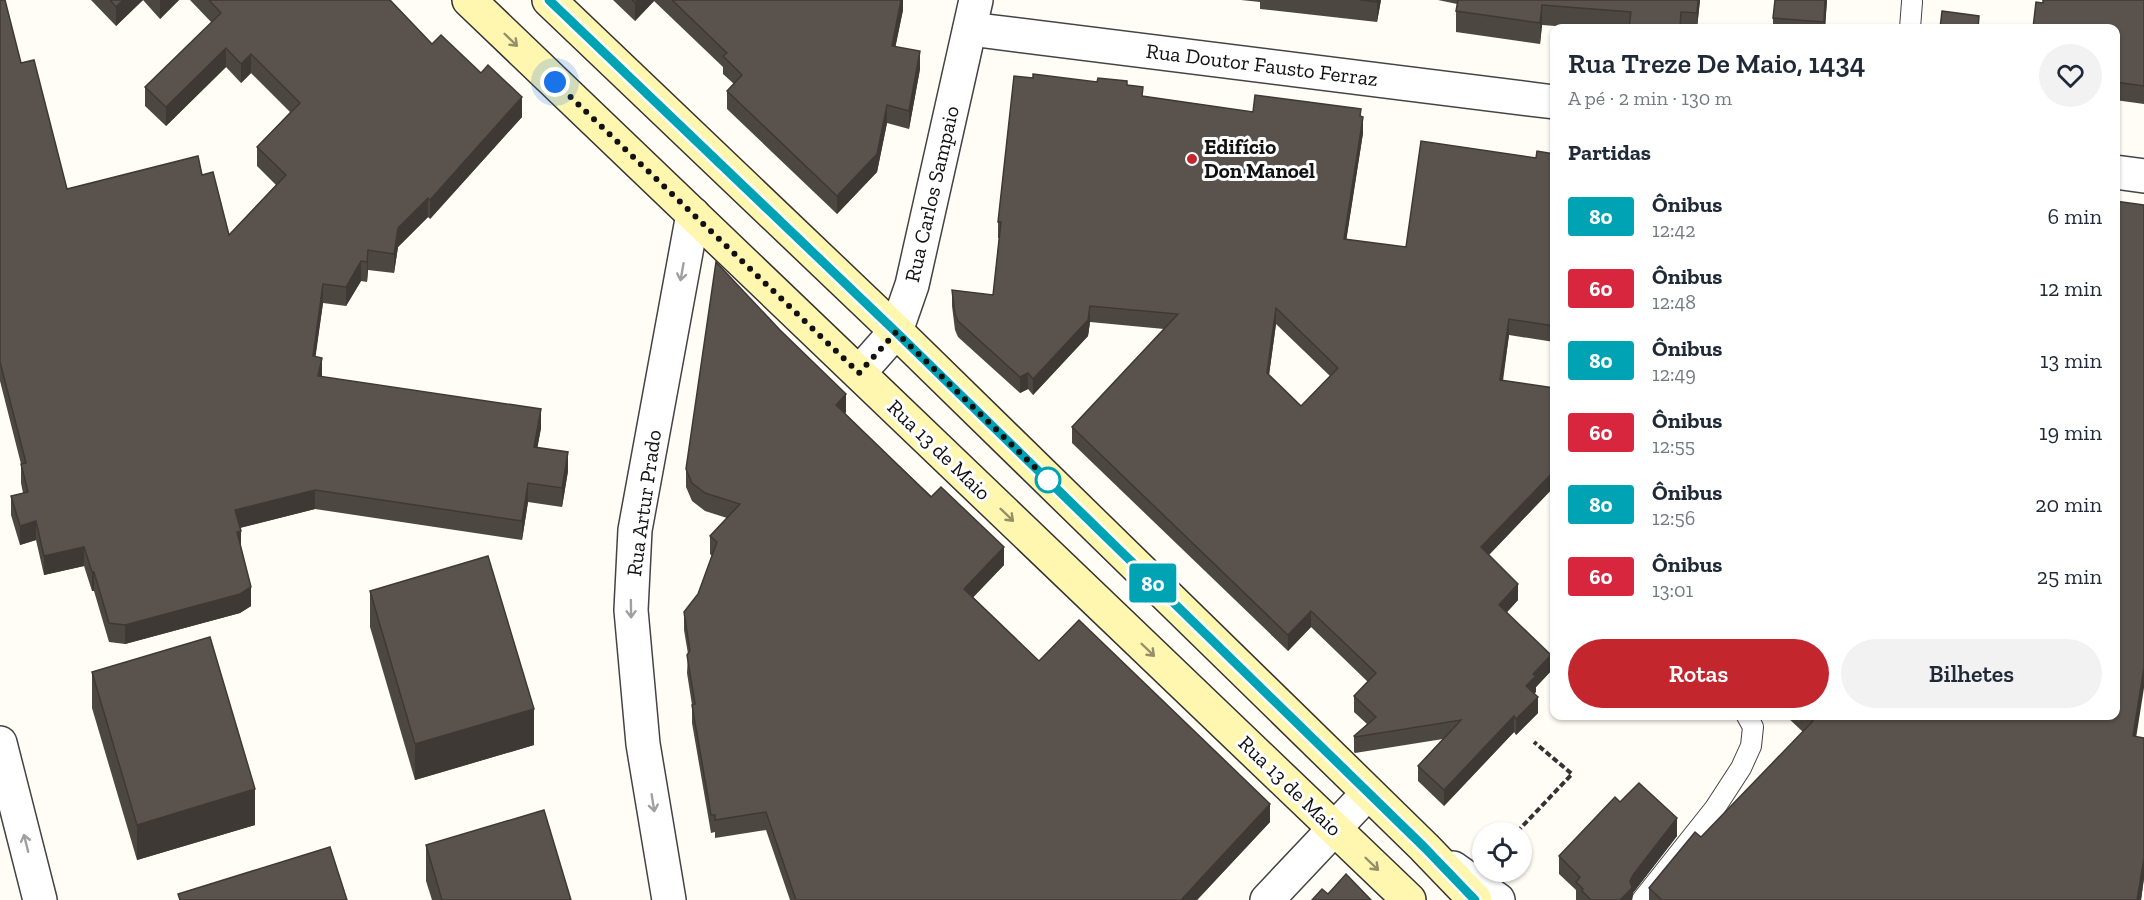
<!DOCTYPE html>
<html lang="pt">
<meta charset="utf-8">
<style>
body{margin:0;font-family:"Zilla Slab",serif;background:#f2f2f3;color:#1f2937;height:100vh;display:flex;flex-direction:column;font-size:22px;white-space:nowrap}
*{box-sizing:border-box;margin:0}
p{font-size:20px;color:#747a83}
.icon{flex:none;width:33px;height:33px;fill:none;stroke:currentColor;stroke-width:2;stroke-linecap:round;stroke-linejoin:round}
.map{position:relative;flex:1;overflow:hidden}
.side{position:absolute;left:1550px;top:24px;width:570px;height:696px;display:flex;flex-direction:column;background:#fff;border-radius:12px;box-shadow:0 2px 4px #0004}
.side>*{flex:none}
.badge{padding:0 12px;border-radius:4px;font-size:21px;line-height:39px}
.controls{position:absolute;left:1472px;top:822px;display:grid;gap:12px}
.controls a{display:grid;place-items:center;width:60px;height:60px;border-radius:50%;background:#fff;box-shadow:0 2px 4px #0004;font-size:30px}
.you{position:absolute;width:30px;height:30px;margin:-15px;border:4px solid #fff;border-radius:50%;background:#1a73e8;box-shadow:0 0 0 9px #1a73e833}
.map>.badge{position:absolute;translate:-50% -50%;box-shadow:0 0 0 3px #fff}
h2{padding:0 18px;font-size:22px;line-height:54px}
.round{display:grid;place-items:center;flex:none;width:63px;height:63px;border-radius:32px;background:#f2f2f3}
.overview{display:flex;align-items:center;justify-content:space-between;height:102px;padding:0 18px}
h1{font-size:28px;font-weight:600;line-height:45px}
.action{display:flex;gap:12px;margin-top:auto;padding:12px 18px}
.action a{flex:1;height:69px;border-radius:36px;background:#c4262e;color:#fff;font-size:24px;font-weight:600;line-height:69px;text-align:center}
.action a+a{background:#f2f2f3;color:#1f2937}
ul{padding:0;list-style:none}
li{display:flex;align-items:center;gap:18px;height:72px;padding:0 18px}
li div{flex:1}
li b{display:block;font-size:22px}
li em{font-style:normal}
li .badge{min-width:66px;font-weight:700;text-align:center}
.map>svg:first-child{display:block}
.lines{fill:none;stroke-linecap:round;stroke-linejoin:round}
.lane-casing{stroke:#444;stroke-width:22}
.street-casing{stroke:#444;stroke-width:36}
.secondary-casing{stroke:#333;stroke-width:36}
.path{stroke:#333;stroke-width:4;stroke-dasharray:6 3;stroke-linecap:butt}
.lane{stroke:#fff;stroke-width:20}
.street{stroke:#fff;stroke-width:33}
.secondary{stroke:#fff6b0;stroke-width:33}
.wall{fill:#4d4742;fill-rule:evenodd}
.shaded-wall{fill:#3f3936}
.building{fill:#5a524d;stroke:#3f3936;stroke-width:1.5;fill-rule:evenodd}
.oneway{stroke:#948f68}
.oneway2{stroke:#a0a0a0}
.line-casing{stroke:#fff;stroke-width:14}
.line{stroke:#00a3b4;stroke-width:9}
.walk{stroke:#111;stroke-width:6;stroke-dasharray:0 10.8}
.poi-dot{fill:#c4262e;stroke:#fff;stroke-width:2}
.stop-dot{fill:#fff;stroke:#00a3b4;stroke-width:3}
.labels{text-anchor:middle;stroke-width:6;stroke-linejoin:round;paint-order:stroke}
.street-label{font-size:21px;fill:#111;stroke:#fff}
.poi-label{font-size:21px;font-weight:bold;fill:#111;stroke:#fff;text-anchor:start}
</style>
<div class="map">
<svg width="2144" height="900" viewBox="0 0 2144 900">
<rect width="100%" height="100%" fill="#fffdf5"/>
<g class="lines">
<g class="lane-casing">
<g id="lane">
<polyline points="1910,28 1912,2"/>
<polyline points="1642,900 1715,808 1741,768 1751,746 1753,727 1747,716"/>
</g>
</g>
<g class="street-casing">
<g id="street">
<polyline points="970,29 1554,102"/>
<polyline points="2115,172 2144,176"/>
<polyline points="859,373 896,331 912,285 976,0"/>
<polyline points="0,743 40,900"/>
<polyline points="1453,868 1498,900"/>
<polyline points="669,900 643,744 631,610 635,530 693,214"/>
<polyline points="1267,900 1368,793"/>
</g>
</g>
<g class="secondary-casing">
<g id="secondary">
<polyline points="469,0 1409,900"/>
<polyline points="549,0 896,331 1424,847 1475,900"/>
</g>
</g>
<polyline class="path" points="1517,832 1572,774 1534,742"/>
<use href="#lane" class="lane"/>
<use href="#street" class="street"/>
<use href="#secondary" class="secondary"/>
</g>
<g class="wall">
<polygon points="0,0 21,63 67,189 202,175 229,235 276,185 257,166 257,147 290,112 251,73 241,83 226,67 166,126 145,106 145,87 212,23 190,0 390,0 432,44 522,117 430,219 428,217 398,247 394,273 368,270 367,282 361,281 346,306 323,303 315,357 322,377 541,428 537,448 568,471 562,507 528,502 522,540 315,509 240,528 241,548 251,606 240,613 125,644 109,642 94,591 92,591 84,566 44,575 36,540 20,545 11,515 11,496 23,493 21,483 21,464 0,381"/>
<polygon points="91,0 179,0 160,19 143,0 116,26"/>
<polygon points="613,0 903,0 903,10 895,47 920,69 909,129 887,123 877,172 837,214 727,109 727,91 734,84 723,74 723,67 654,1 635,21"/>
<polygon points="1241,0 1381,0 1377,22 1260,9 1260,2"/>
<polygon points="1438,0 1700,0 1697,28 1582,28 1542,25 1540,44 1456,32 1456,11 1457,4"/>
<polygon points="1827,0 1825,28 1773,28 1773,18"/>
<polygon points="2144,0 2144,104 2115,100 2115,28 2043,3"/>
<path d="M1033,78L1097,82L1127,85L1143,96L1253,112L1361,116L1363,133L1346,240L1406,247L1536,158L1554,154V342L1509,335L1503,381L1554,388V489L1553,488L1489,555L1518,600L1507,612L1551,671L1536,687V692L1534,693L1538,713L1516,735L1514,732L1444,806L1418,781V766L1443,739L1355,753L1354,752V736L1367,724L1354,712V696L1368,682L1311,627L1288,651L1072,443V427L1164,329L1090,322L1088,336L1033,395L1028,389L1020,393L958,337L955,330L952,306V290L993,295L999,238H998V222ZM1276,324L1330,376L1301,406L1269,375Z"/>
<polygon points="846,412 845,414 1004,565 973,597 1039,661 1270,822 1197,900 790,900 766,830 715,838 715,832 711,833 692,723 692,705 687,673 688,654 684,630 684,612 698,594 712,556 710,554 710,536 727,518 705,511 692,501 686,487 686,469"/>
<polygon points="370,591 534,745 415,780 370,627"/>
<polygon points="92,672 255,825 137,860 92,708"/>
<polygon points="1786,716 2115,716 2136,737 2144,878 2141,900 1649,900 1649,888 1701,837 1803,732"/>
<polygon points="1620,802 1677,836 1633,893 1632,900 1576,900 1576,890 1559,874 1559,856"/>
<polygon points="426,845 571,900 432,900 426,881"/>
</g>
<g class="shaded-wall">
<polygon points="123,0 143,0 116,26 116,7"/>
<polygon points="160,0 179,0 160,19"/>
<polygon points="638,0 654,0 654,1 635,21 635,3"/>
<polygon points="901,0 903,0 903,10 892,64 892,46"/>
<polygon points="1377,0 1381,0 1377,22"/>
<polygon points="1698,0 1700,0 1697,28 1697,13"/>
<polygon points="1825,0 1827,0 1825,28 1824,28"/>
<polygon points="1542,5 1542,25 1540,44 1540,23"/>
<polygon points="226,48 226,67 166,126 166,107"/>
<polygon points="920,51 920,69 909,129 909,111"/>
<polygon points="251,54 251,73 241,83 241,64"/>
<polygon points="522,97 522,117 430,219 430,200"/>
<polygon points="887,105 887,123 877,172 837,214 837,196"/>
<polygon points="1363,117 1363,133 1344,255 1344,239"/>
<polygon points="428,198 428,217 398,247 394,273 394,254 398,228"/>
<polygon points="368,250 368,270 367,282 367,262"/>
<polygon points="361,261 361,281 346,306 346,287"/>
<polygon points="323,284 323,303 313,375 313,356"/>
<polygon points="1090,306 1090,322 1088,336 1033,395 1033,379"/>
<polygon points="1276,308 1276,324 1267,389 1267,373"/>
<polygon points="1509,319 1509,335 1500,396 1500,380"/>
<polygon points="322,358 322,377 318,376"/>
<polygon points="1028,373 1028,389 1020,393 1020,377"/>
<polygon points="846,394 846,412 836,423 836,405"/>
<polygon points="541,409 541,428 534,467 534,447"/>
<polygon points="568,452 568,471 562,507 562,488"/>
<polygon points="1553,472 1553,488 1481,563 1481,547"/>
<polygon points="528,483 528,502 522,540 522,521"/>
<polygon points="315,490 315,509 235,529 235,510"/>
<polygon points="36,521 36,540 20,545 20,526"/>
<polygon points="241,531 241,550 237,532"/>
<polygon points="84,547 84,566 44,575 44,556"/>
<polygon points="1004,547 1004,565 964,607 964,589"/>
<rect x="92" y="572" width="2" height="19"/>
<polygon points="1518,584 1518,600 1499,621 1499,605"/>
<polygon points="251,587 251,606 240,613 125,644 125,625"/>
<polygon points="1311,611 1311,627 1288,651 1288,635"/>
<polygon points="1551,655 1551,671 1536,687 1536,692 1526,701 1526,686 1533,674"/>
<polygon points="2144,667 2144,688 2133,757 2133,736"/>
<polygon points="1538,697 1538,713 1516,735 1516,719"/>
<polygon points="534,709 534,745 415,780 415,744"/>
<polygon points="1514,716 1514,732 1444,806 1444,790"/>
<polygon points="255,789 255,825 137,860 137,825"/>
<polygon points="1270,804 1270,822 1197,900 1181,900"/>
<polygon points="1677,818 1677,836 1633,893 1632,900 1620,900 1633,875"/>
<polygon points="2144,858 2144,878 2141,900 2137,900"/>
</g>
<g class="building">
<polygon points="0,0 5,0 21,63 34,60 67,189 198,156 202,175 213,172 229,235 286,175 257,147 300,103 251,54 241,64 226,48 166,107 145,87 221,13 209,0 390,0 432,44 441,35 481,73 488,65 522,97 430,200 428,198 398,228 394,254 368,250 367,262 361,261 346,287 323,284 313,356 322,358 318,376 541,409 534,447 568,452 562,488 528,483 522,521 315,490 235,510 241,531 237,532 251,587 240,594 125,625 109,623 94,572 92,572 84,547 44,556 36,521 20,526 11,496 28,492 21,464 26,463 0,362"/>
<polygon points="110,0 123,0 116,7"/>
<polygon points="632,0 638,0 635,3"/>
<polygon points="672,0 901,0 892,46 920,51 909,111 887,105 877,154 837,196 727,91 742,75 723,56 727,53"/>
<polygon points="1360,0 1377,0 1377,2"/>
<polygon points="1458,0 1698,0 1697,13 1681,12 1680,28 1629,28 1631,12 1542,5 1540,23 1456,11"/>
<polygon points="1775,0 1825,0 1824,22 1773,18"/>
<polygon points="2043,0 2144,0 2144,86 2115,82 2115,28 2033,28 2036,2 2043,3"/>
<polygon points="1942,11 1979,16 1978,28 1940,28"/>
<path d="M1033,74L1097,82L1098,78L1127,81V85L1143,87L1142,96L1253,112L1255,95L1361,109L1360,116L1363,117L1344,239L1406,247L1421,141L1536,158L1537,151L1554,154V326L1509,319L1500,380L1554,388V473L1553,472L1481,547L1518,584L1499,605L1551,655L1533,674L1536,676L1526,686L1538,697L1516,719L1514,716L1444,790L1418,766L1461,720L1355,737L1354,736L1376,717L1354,696L1376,673L1311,611L1288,635L1072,427L1178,314L1090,306L1088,320L1033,379L1028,373L1020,377L958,321L955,314L952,290L993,295L1001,222H998L1014,76L1033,78ZM1276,308L1338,368L1301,406L1267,373Z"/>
<polygon points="2115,201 2144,205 2144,667 2133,736 2144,738 2144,858 2137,900 1662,900 1649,888 1695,832 1701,837 1813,721 1808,716 2115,716"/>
<polygon points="716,262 780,330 846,394 836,405 931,497 941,487 1004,547 964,589 1039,661 1079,620 1270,804 1181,900 796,900 766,812 715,820 715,815 711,815 692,705 695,704 687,655 690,651 684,612 698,594 717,542 710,536 740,504 705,493 692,483 686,469"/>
<polygon points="488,556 534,709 415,744 370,591"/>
<polygon points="210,637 255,789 137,825 92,672"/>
<polygon points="1639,783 1677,818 1633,875 1630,881 1632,888 1620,900 1591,900 1582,891 1583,889 1576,882 1580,877 1559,856 1615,797 1620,802"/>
<polygon points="544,810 571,900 442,900 426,845"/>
<polygon points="330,847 347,900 180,900 178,894"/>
<polygon points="1346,874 1371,900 1312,900 1322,889 1328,894"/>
</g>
<defs><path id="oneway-shaft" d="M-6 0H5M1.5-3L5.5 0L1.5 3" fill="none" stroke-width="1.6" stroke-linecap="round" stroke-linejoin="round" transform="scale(1.5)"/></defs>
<g class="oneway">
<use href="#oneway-shaft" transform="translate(511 40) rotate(44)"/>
<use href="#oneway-shaft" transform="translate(1007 515) rotate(44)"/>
<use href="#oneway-shaft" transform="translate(1148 650) rotate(44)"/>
<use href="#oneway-shaft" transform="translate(1372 864) rotate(44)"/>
</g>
<g class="oneway2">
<use href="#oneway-shaft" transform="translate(682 272) rotate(100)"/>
<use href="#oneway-shaft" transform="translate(631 609) rotate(89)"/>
<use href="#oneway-shaft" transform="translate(653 803) rotate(81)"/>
<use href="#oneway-shaft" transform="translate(26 843) rotate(-104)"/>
</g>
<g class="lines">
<g class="line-casing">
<polyline id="line" points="549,0 896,332 1424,847 1475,900"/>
</g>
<use href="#line" class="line"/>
<polyline class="walk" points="555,82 859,373 896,332 1049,481 1048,480"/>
</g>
<circle class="poi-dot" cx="1192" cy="159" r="6"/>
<circle class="stop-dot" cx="1048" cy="480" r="12"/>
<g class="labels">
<g class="street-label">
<text transform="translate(1262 65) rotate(7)" y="7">Rua Doutor Fausto Ferraz</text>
<text transform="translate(932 194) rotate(-77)" y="7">Rua Carlos Sampaio</text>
<text transform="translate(939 450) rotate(44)" y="7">Rua 13 de Maio</text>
<text transform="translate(644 503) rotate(-82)" y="7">Rua Artur Prado</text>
<text transform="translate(1290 786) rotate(44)" y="7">Rua 13 de Maio</text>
</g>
<g class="poi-label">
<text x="1204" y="154">Edifício<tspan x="1204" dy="24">Don Manoel</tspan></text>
</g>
</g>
</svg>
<div class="controls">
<a><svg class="icon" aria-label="locate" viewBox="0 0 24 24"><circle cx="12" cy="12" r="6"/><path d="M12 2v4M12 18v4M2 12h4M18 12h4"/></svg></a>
</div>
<div class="you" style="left:555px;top:82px"></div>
<b class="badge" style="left:1153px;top:583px;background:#00a3b4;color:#fff">80</b>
<section class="side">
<div class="overview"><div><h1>Rua Treze De Maio, 1434</h1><p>A pé · 2 min · 130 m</p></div><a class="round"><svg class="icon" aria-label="heart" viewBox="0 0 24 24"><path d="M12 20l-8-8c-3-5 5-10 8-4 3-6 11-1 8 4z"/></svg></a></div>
<h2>Partidas</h2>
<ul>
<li><span class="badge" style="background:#00a3b4;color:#fff">80</span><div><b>Ônibus</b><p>12:42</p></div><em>6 min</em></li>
<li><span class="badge" style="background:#d7263d;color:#fff">60</span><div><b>Ônibus</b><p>12:48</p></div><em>12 min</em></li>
<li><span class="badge" style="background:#00a3b4;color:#fff">80</span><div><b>Ônibus</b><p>12:49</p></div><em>13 min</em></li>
<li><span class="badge" style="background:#d7263d;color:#fff">60</span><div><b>Ônibus</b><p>12:55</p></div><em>19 min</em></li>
<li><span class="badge" style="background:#00a3b4;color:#fff">80</span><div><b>Ônibus</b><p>12:56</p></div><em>20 min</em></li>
<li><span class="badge" style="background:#d7263d;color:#fff">60</span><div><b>Ônibus</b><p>13:01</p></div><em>25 min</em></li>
</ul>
<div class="action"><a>Rotas</a><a>Bilhetes</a></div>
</section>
</div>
